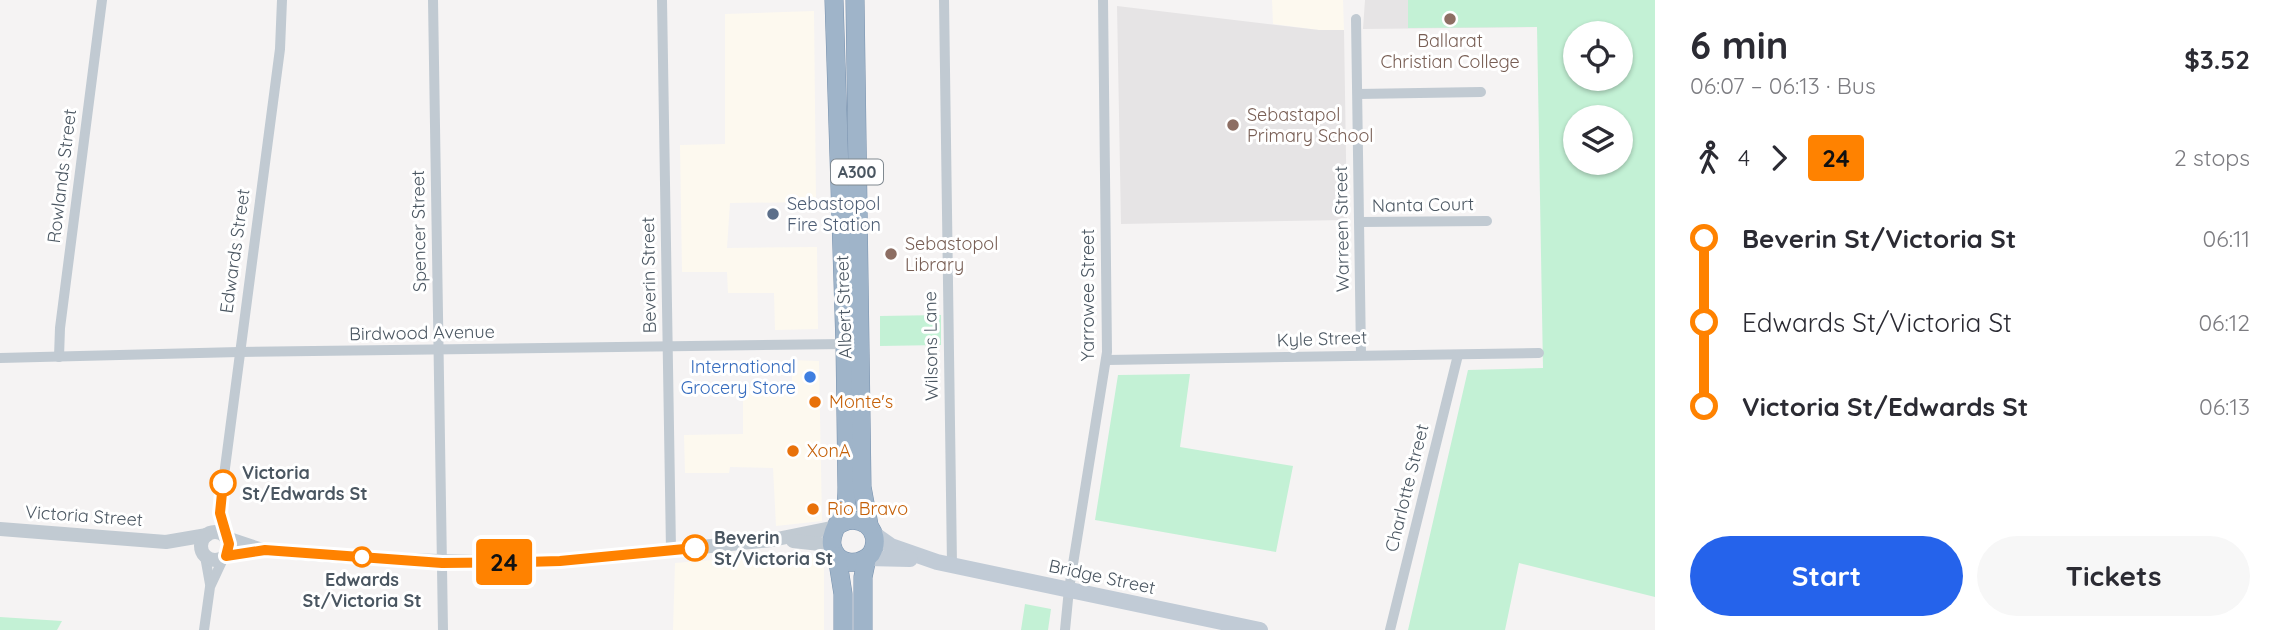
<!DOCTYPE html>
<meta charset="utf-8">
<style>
body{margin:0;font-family:Quicksand,sans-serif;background:#f7f7f7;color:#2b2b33;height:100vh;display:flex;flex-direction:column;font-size:26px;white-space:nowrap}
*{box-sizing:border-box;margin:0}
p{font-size:23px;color:#7c7c81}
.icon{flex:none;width:38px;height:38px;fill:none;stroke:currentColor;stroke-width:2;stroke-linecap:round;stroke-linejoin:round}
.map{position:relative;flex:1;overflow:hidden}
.drawer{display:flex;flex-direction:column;background:#fff;width:630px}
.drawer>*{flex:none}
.badge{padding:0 14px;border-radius:5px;font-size:24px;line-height:46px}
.fabs{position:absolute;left:1563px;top:21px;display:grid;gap:14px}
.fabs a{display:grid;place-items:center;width:70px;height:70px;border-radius:50%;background:#fff;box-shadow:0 2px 5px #0004;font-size:35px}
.map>.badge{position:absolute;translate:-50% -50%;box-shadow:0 0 0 4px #fff}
.legs{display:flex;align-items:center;gap:10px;height:77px;padding:0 35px;font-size:23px}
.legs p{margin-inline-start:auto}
.head{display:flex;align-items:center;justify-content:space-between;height:119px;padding:0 35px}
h1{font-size:38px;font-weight:700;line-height:52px}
.action{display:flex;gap:14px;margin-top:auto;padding:14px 35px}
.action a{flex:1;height:80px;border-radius:42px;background:#2563eb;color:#fff;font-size:28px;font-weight:700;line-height:80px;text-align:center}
.action a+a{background:#f7f7f7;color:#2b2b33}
ul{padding:0 35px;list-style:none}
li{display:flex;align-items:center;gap:24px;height:84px;font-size:26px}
li i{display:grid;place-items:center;width:10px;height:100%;margin:0 9px;background:currentColor}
li i::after{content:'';width:18px;height:18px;margin:-9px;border:5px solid;border-radius:50%;background:#fff}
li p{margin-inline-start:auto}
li:first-child i{background:linear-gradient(#0000 50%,currentColor 0)}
li:last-child i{background:linear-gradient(currentColor 50%,#0000 0)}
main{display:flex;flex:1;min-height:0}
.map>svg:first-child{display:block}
.commercial{fill:#fdf9ef}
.education{fill:#e6e4e5}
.green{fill:#c3f1d5;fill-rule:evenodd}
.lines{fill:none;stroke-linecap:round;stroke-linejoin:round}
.trunk-casing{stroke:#7690ad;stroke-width:19}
.minor{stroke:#c1cad2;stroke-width:10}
.tertiary{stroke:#c1cad2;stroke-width:14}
.secondary{stroke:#c1cbd6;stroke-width:16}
.trunk{stroke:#9fb4c9;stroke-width:18}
.line-1-casing{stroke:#fff;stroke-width:16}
.line-1{stroke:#ff8200;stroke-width:10}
.education-dot{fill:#8d6e63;stroke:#fff;stroke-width:2.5}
.service-dot{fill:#5c6f8a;stroke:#fff;stroke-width:2.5}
.shop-dot{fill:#3f7fe0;stroke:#fff;stroke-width:2.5}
.food-dot{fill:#e8710a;stroke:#fff;stroke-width:2.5}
.stop-1-dot{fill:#fff;stroke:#ff8200;stroke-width:3.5}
.labels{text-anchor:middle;stroke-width:6;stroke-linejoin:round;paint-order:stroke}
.shield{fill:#fff;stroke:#808990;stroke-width:2}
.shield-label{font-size:16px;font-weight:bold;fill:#4a5661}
.education-label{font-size:18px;fill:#785e54;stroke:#fff;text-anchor:start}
.street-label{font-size:18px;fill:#4a5661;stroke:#fff}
.service-label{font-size:18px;fill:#4e5e75;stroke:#fff;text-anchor:start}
.shop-label{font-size:18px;fill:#366cbe;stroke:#fff;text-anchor:end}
.food-label{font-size:18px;fill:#c56008;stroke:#fff;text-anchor:start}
.stop-label{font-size:18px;font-weight:bold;fill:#4a5661;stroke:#fff;text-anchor:start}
</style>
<main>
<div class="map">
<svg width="1655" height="630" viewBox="0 0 1655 630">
<rect width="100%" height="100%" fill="#f5f3f3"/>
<g class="commercial">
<polygon points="1272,0 1343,0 1344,30 1319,30 1273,24"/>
<polygon points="814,11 816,202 730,203 727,248 817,247 818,329 775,330 774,293 728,293 727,272 682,272 680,145 725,144 725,14"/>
<polygon points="792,360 819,361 822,521 776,526 773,468 730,467 729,473 685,473 684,435 743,434 743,387 792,387"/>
<polygon points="772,555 824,556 824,630 673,630 675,563"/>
</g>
<g class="education">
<polygon points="1365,0 1537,0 1537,27 1363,29"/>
<polygon points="1117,6 1319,30 1344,30 1347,220 1121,224"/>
</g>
<g class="green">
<path d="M1408,0H1655V597L1519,563L1505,630H1408L1468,370L1543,368L1537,27L1408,28ZM1575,33H1620V79H1575ZM1575,117H1620V163H1575Z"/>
<polygon points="941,315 941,345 880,346 880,316"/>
<polygon points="1190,374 1180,447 1293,466 1276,552 1095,520 1118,375"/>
<polygon points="1025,604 1051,609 1048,630 1021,630"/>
<polygon points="0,617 62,621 57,630 0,630"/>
</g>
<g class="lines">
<g class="trunk-casing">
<g id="trunk">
<path d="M834,0L845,344L847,487C847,494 847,501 845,509C841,520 830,532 832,545C836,565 858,567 871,554C885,530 857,509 836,527"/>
<polyline points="855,0 862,487 869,525"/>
<polyline points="837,556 843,594 843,630"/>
<polyline points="863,630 863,577 867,558"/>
</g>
</g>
<g class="minor">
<polyline points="433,0 443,630"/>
<polyline points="662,0 671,550"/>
<polyline points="944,0 952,565"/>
<polyline points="1356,19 1361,355"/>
<polyline points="1358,94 1481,92"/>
<polyline points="1360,222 1487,221"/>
<polyline points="59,357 60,328 102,0"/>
<polyline points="0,358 239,352 845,344"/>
<polyline points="1107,360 1539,353"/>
<polyline points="226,537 220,506 280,49 282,0"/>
<polyline points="205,556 210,584"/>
<polyline points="204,630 210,587 224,557"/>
<polyline points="1065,630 1069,589 1107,352 1103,0"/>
<polyline points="1390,630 1458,355"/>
</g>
<g class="tertiary">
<polyline points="0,529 166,542 207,535"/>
<circle cx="215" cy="546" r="14"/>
<path d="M226,538L259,549L285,552C377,560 468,564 560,561L772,540L836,527"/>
<polyline points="793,541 820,544 835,552"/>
</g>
<g class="secondary">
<polyline points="874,534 891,546 937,562 1260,630"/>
<polyline points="867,558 910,559"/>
</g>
<use href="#trunk" class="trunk"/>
</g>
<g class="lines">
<g class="line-1-casing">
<polyline id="line-1" points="223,483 220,513 229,544 226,556 265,550 442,563 525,562 560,561 695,548"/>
</g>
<use href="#line-1" class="line-1"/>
</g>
<g class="education-dot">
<circle cx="1450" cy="19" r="7"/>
<circle cx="1233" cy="125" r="7"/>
<circle cx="891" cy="254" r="7"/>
</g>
<circle class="service-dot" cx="773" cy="214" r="7"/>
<circle class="shop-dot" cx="810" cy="377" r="7"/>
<g class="food-dot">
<circle cx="815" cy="402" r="7"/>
<circle cx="793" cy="451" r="7"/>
<circle cx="813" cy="509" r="7"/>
</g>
<g class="stop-1-dot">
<circle cx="223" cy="483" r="12"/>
<circle cx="695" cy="548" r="12"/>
<circle cx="362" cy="557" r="9"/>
</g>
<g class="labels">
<rect class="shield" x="831" y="159.5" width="52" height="25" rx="5"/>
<g class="shield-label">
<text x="857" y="178">A300</text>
</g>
<g class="education-label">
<text x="1450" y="47" text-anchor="middle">Ballarat<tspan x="1450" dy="21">Christian College</tspan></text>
<text x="1247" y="121">Sebastapol<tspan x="1247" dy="21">Primary School</tspan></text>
<text x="905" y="250">Sebastopol<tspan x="905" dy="21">Library</tspan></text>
</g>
<g class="street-label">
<text transform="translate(62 176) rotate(-83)" y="6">Rowlands Street</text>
<text transform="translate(1423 205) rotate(-1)" y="6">Nanta Court</text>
<text transform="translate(1342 229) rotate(-91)" y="6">Warreen Street</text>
<text transform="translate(419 231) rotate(-91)" y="6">Spencer Street</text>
<text transform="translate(235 251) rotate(-82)" y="6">Edwards Street</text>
<text transform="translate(649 275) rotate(-91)" y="6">Beverin Street</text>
<text transform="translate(1088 295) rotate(-90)" y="6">Yarrowee Street</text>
<text transform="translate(844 307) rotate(-92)" y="6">Albert Street</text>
<text transform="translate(422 333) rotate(-1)" y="6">Birdwood Avenue</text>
<text transform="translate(1322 339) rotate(-2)" y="6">Kyle Street</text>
<text transform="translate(931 346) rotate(-91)" y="6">Wilsons Lane</text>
<text transform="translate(1407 488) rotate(-76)" y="6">Charlotte Street</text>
<text transform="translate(84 516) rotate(4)" y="6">Victoria Street</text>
<text transform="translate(1102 577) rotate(12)" y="6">Bridge Street</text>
</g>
<g class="service-label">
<text x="787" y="210">Sebastopol<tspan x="787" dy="21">Fire Station</tspan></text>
</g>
<g class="shop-label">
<text x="796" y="373">International<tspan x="796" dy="21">Grocery Store</tspan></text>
</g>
<g class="food-label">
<text x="829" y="408">Monte's</text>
<text x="807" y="457">XonA</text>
<text x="827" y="515">Rio Bravo</text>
</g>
<g class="stop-label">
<text x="242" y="479">Victoria<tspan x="242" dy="21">St/Edwards St</tspan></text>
<text x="714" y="544">Beverin<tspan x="714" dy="21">St/Victoria St</tspan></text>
<text x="362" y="586" text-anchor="middle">Edwards<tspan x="362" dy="21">St/Victoria St</tspan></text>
</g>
</g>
</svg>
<div class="fabs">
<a><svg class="icon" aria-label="locate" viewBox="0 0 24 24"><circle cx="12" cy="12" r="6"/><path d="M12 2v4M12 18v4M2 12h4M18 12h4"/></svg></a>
<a><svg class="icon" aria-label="layers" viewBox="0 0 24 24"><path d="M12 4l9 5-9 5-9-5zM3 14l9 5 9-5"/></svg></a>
</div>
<b class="badge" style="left:504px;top:562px;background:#ff8200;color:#111">24</b>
</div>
<section class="drawer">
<div class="head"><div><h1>6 min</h1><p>06:07 – 06:13 · Bus</p></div><b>$3.52</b></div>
<div class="legs"><svg class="icon" aria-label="walk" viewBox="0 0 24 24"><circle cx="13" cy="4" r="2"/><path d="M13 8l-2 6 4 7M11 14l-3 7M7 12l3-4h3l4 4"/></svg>4<svg class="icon" aria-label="forward" viewBox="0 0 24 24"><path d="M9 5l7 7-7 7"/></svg><b class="badge" style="background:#ff8200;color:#111">24</b><p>2 stops</p></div>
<ul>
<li><i style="color:#ff8200"></i><b>Beverin St/Victoria St</b><p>06:11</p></li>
<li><i style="color:#ff8200"></i><span>Edwards St/Victoria St</span><p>06:12</p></li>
<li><i style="color:#ff8200"></i><b>Victoria St/Edwards St</b><p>06:13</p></li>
</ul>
<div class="action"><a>Start</a><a>Tickets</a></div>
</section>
</main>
